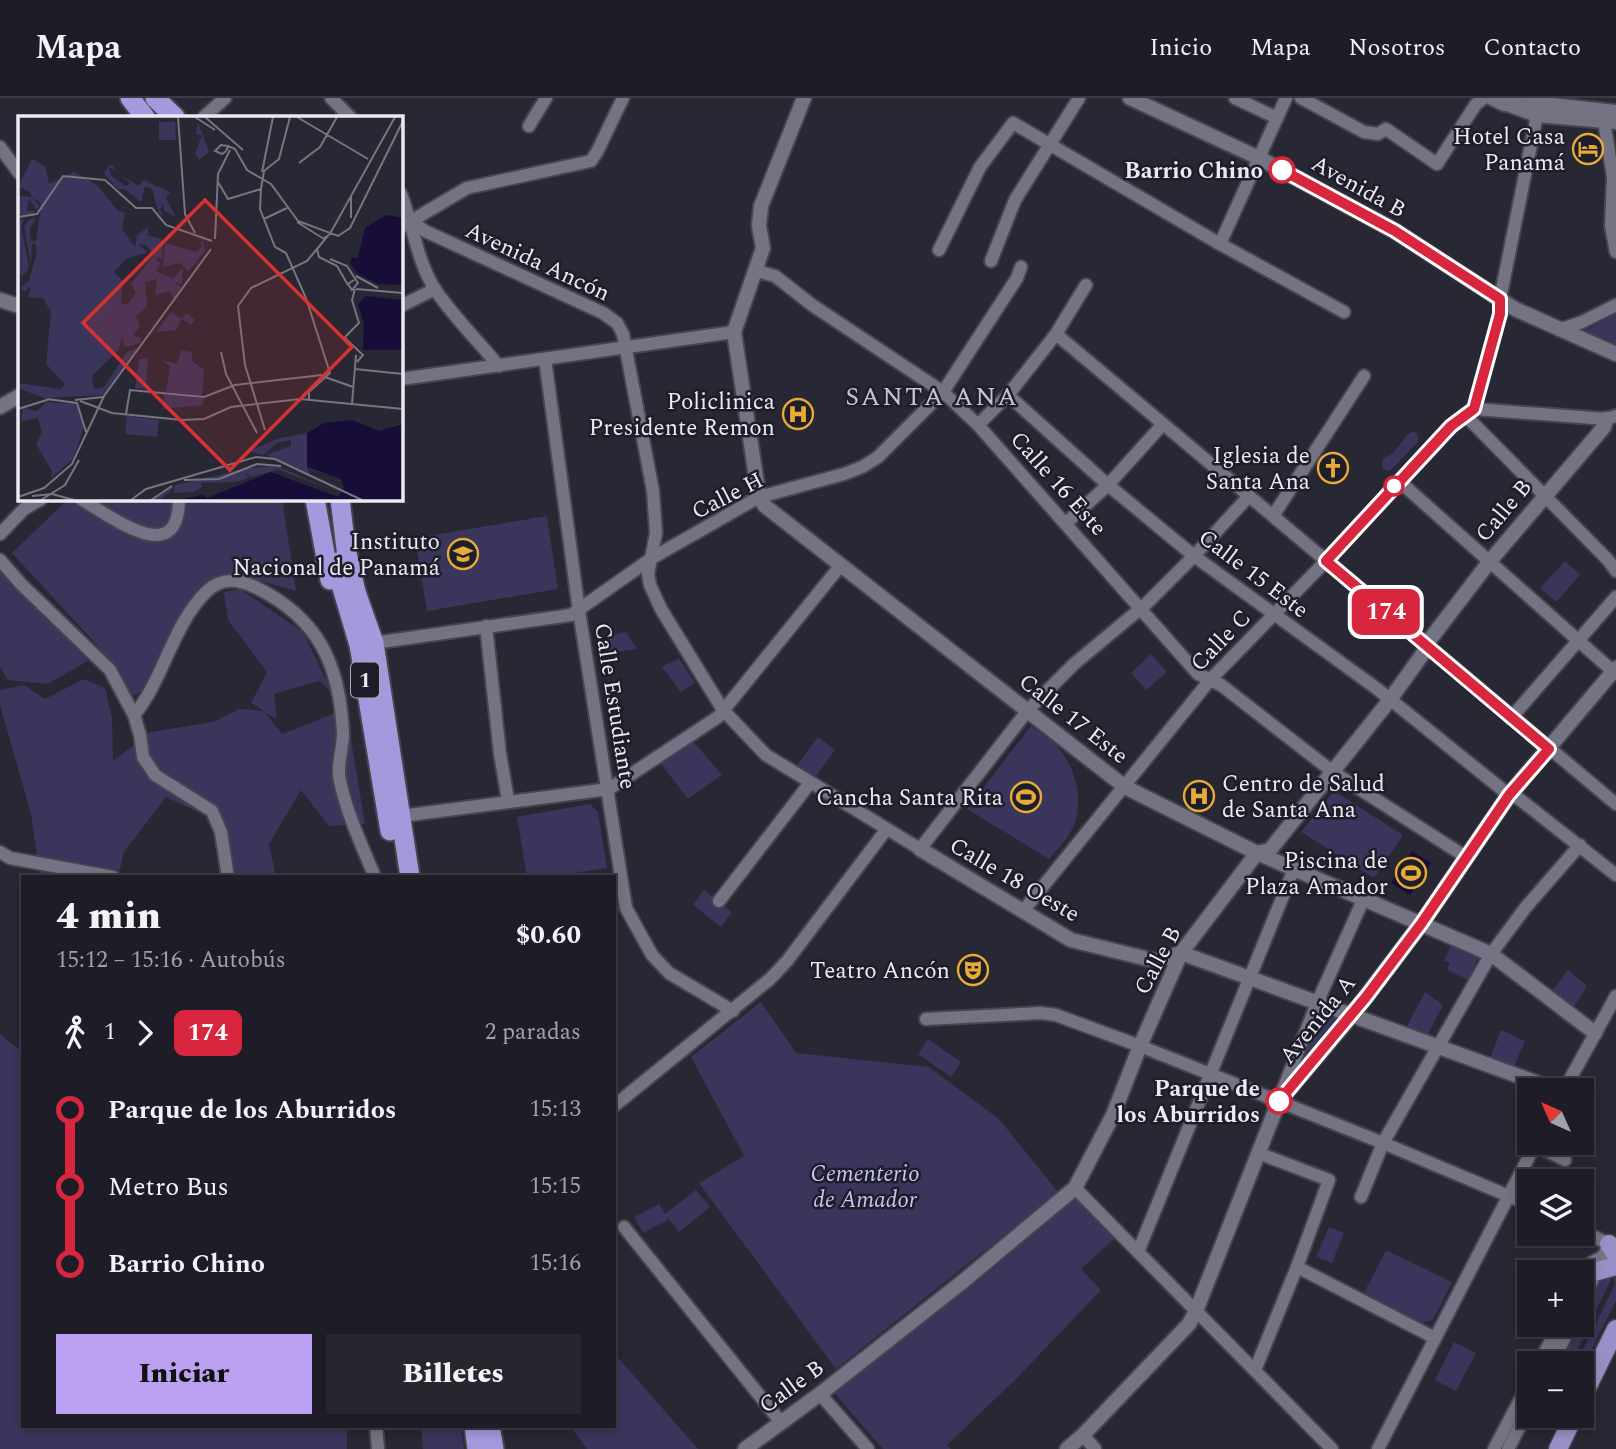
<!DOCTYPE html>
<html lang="es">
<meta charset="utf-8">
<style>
body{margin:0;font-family:Spectral,serif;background:#26262f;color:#f1f3f6;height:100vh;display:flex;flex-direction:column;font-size:26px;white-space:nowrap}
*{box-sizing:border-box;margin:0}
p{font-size:23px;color:#a1a2a7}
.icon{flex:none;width:38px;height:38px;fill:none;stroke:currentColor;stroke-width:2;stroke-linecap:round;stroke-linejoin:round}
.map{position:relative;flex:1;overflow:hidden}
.drawer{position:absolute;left:21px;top:777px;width:595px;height:553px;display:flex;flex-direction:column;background:#1e1d27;border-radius:0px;box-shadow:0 4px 10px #0003,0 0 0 2px #3c3b44}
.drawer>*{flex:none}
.badge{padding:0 14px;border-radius:10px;font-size:24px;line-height:46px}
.needle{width:46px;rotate:315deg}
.controls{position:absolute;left:1517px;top:980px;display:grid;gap:14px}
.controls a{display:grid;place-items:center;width:77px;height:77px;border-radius:0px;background:#1e1d27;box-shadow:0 4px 10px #0003,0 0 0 2px #3c3b44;font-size:35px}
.map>.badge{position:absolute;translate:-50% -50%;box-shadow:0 0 0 4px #fff}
.legs{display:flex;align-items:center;gap:10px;height:77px;padding:0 35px;font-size:23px}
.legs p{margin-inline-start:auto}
.head{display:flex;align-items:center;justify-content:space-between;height:119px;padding:0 35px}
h1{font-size:38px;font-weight:800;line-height:52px}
.action{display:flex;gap:14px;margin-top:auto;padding:14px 35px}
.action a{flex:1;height:80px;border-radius:0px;background:#bca0f2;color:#111;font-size:28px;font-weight:800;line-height:80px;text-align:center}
.action a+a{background:#26262f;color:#f1f3f6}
ul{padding:0 35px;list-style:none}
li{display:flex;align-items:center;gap:24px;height:77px;font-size:26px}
li i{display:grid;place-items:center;width:10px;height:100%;margin:0 9px;background:currentColor}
li i::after{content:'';width:18px;height:18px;margin:-9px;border:5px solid;border-radius:50%;background:#1e1d27}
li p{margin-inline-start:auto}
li:first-child i{background:linear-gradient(#0000 50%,currentColor 0)}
li:last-child i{background:linear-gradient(currentColor 50%,#0000 0)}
header{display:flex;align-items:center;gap:42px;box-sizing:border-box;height:98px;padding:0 35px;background:#1e1d27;border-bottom:2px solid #3c3b44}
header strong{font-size:33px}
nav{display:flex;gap:38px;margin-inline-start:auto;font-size:24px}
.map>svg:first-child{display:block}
.green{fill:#3a355a}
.water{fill:#180c39}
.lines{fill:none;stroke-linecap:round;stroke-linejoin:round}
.minor-casing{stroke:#45444f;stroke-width:16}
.tertiary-casing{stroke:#45444f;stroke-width:18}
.primary-casing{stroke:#45444f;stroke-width:21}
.trunk-casing{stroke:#45444f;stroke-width:23}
.minor{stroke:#747383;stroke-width:12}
.tertiary{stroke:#747383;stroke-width:14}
.primary{stroke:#9690c6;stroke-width:18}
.trunk{stroke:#a29adc;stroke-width:19}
.line-1-casing{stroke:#fff;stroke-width:16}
.line-1{stroke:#d7263d;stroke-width:10}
.stop-1-dot{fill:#fff;stroke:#d7263d;stroke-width:3.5}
.labels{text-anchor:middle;stroke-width:5;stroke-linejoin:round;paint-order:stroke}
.shield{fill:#1e1d2a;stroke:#aeacb7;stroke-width:2}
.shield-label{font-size:21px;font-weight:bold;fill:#ebeaf3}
.poi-label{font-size:23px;fill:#ebeaf3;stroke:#1e1d2a;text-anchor:end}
.stop-label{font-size:23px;font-weight:bold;fill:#ebeaf3;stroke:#1e1d2a;text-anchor:end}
.street-label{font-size:23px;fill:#ebeaf3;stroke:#1e1d2a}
.park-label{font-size:23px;font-style:italic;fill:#c7c3f3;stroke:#1e1d2a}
.quarter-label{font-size:26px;letter-spacing:2px;fill:#c4c2d4;stroke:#1e1d2a}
.inset-road{fill:none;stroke:#767580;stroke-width:2}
.view{fill:#d73232;fill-opacity:0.15;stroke:#d73232;stroke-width:3.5}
.inset-edge{fill:none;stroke:#ebeaf3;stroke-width:3.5}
</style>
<header>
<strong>Mapa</strong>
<nav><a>Inicio</a><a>Mapa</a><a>Nosotros</a><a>Contacto</a></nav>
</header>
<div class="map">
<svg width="1616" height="1351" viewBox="0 0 1616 1351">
<rect width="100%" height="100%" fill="#282734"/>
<g class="green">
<polygon points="1616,216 1616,249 1586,236 1586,232"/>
<polygon points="1414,333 1418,338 1418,344 1392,371 1388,373 1382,370 1383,361 1393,355 1408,336"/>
<polygon points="68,401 111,401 124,405 153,401 282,401 296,493 237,476 210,481 193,503 144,592 132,598 98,548 12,455"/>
<polygon points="547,418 558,491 427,513 415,440"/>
<polygon points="1565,463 1580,477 1556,504 1540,490"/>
<polygon points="0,468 88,563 47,586 8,582 0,569"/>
<polygon points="240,491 303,534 332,594 319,583 274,596 277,621 264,614 282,636 346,611 365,726 329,728 301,692 269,746 276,779 232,779 217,723 166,699 124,754 118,779 40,779 31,716 0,607 0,592 24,587 45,601 84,581 105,590 112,621 113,663 151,634 213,624 239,611 264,613 251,605 267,574 228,522 224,494"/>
<polygon points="626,534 637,551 600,556 598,540"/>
<polygon points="1151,556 1167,574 1146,592 1131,575"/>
<polygon points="679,560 695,585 681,594 662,569"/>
<path d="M1031,628C1038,633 1047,638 1053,644C1076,666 1087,706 1070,735C1065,744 1056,752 1049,761L967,711Z"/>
<polygon points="818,639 835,652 816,678 797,667"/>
<polygon points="693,643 722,677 688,701 661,666"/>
<polygon points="1334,693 1403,737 1374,780 1301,734"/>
<polygon points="590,706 598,714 607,770 548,779 527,779 517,719"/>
<polygon points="704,792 732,814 721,829 693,807"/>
<polygon points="1453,843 1480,855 1468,882 1447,872 1450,865 1444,863"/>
<polygon points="1568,872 1587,888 1572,912 1550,896"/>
<polygon points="1425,894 1443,907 1427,938 1407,928"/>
<polygon points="761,904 796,955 929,969 999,1021 1058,1094 836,1271 699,1085 744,1058 691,959"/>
<polygon points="1317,912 1341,919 1307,961 1300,958"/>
<polygon points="1501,932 1525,943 1513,971 1489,963"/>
<polygon points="0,936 23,955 23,1328 347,1328 347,1351 0,1351"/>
<polygon points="928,941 961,964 951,979 918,956"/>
<polygon points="696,1092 710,1109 679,1134 667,1118 668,1122 643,1135 634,1119 659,1106 665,1116"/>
<polygon points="1075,1099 1115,1140 1081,1171 1101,1192 1016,1281 947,1347 951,1351 883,1351 834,1295 990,1173"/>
<polygon points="1329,1129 1344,1135 1332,1165 1316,1159"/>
<polygon points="1386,1152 1452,1184 1433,1222 1421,1225 1364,1195"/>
<polygon points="1613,1173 1616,1174 1616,1203 1582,1270 1582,1265 1577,1265 1615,1186"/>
<polygon points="1610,1175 1612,1179 1571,1265 1559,1265 1576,1227 1582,1227 1582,1214 1601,1178"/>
<polygon points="1454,1244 1476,1255 1456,1293 1435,1282"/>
<polygon points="614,1255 698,1351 587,1351 570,1328 614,1328"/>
<polygon points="421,1328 461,1328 464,1351 423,1351"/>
</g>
<polygon class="water" points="1412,753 1431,765 1410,797 1391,785"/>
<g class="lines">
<g class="minor-casing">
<g id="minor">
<polyline points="331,0 350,19"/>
<polyline points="1235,0 1277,20"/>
<polyline points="1301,0 1364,34 1378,36 1386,31 1437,66 1476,6 1484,0"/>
<polyline points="204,19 225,0"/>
<polyline points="1604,23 1613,79 1611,128 1616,154"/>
<polyline points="529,28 546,0"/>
<polyline points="0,49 19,75"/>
<path d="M401,96C413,127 417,164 436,193C454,219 478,243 499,268"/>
<polyline points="411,123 425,133 603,215 617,225 623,236 653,393 656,435 648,476 650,487 661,511 723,612 766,657 920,751 1028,612 1074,566 1146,506 1194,458 1249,398"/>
<polyline points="401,129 467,90 591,63 597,54 623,0"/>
<polyline points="1220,146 1286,0"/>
<polyline points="939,152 980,69 1013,25 1220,146 1344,214"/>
<polyline points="991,163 1015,102 1079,0"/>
<polyline points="756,173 775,178 812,207 943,294 978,327 1198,576 1221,587 1333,674 1466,759"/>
<polyline points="401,208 435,191"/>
<polyline points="1559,232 1582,224 1616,207"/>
<polyline points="1056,236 1616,706"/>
<polyline points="545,261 579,513 626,810 652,857 669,875 733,913"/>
<polyline points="401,281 734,234"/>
<polyline points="1008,297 1108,387 1194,458 1376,590 1509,697 1518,700 1616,777"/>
<polyline points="1474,311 1606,321 1616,318"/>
<polyline points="1465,317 1608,462 1616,473"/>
<polyline points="978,327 1008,297 1056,236 1086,187"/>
<polyline points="1399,383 1616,576"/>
<path d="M81,401C112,419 179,472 179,401"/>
<polyline points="1273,418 1364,278"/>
<polyline points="1066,425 1108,387 1163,326"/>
<polyline points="0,436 24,411 41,401"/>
<polyline points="0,462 21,486 110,572 134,617 140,637 143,659 155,677 212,713 221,734 228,779"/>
<polyline points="486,528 500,656 508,702"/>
<polyline points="374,545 571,517 652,460 759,399 844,376 862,369 878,359 943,294 1017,180 1021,169"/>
<path d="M134,617C164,581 172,527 207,493C222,479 238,481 255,489C319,520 340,567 343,636C343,651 336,669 340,683C347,716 362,748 375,779"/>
<polyline points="1511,620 1616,499"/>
<polyline points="401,718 609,691 718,619 841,467"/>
<polyline points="0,754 10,760 113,779"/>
<polyline points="719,803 810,685"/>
<polyline points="1023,813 1210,582 1326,463 1451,329 1474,311 1500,216 1500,201 1537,17"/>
<polyline points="926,921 1041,915 1056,917 1140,948 1383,1045 1530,1107"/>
<polyline points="1564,992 1616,898"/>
<polyline points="1280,999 1317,905 1364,800"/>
<polyline points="614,1008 770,881 787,863 886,732"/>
<polyline points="1535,1047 1565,1062"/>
<polyline points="1578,1083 1579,1082"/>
<polyline points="1075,1090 1332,1351"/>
<polyline points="1361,1099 1383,1045 1491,856 1526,809 1580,747"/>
<polyline points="624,1129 780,1323"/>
<polyline points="1582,1133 1609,1146 1582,1205"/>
<polyline points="1138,1154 1294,771"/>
<polyline points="1297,1169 1435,1240"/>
<polyline points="1582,1181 1591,1165 1602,1159"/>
<polyline points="1539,1265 1559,1227"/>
<polyline points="1552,1265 1571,1227"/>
<polyline points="1255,1272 1297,1169 1329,1082 1258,1055"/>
<polyline points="820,1296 868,1351"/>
<polyline points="376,1328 378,1351"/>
<polyline points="1083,1337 1095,1351"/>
<polyline points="1378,1351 1536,1045"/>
<polyline points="1494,1351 1530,1283"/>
<polyline points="1508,1351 1530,1309"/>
</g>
</g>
<g class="tertiary-casing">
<g id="tertiary">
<polyline points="804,0 761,108 759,128 763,150 734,234 759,399 765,408 1125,689 1257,755 1491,856 1595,935"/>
<polyline points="1130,0 1259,60 1395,133 1515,211 1616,256"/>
<polyline points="1492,0 1504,6 1515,1"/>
<polyline points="1528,0 1552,7 1616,14"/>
<polyline points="1507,6 1537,17 1616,24"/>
<polyline points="0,202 19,208"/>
<polyline points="0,309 19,298"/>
<polyline points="920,751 1071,842 1156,863 1181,855 1557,992"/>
<polyline points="745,1351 820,1296 961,1185 1075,1090 1113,1017 1140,948 1181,855 1257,755 1270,752 1389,603 1427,550 1428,544 1490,463 1604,329 1606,321"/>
<polyline points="1067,1351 1083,1337 1189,1226 1196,1213 1279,1003 1352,917 1421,826 1509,697 1616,570"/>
</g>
</g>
<g class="primary-casing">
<g id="primary">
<polyline points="1609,1146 1616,1157"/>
<polyline points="1598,1173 1616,1168"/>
<polyline points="1582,1300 1616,1231"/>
<polyline points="1558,1351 1574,1318"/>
</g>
</g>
<g class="trunk-casing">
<g id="trunk">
<polyline points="130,0 145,19"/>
<polyline points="155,0 175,19"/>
<polyline points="315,401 330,482"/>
<polyline points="340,401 346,451 356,494 374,545 410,779"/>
<polyline points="337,464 342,490 359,547 390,733"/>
<polyline points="474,1328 477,1351"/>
<polyline points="490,1328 494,1351"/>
</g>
</g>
<use href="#minor" class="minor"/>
<use href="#tertiary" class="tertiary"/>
<use href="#primary" class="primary"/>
<use href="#trunk" class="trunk"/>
</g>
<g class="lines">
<g class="line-1-casing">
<polyline id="line-1" points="1279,1003 1366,899 1421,826 1509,697 1549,651 1326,463 1451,328 1474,311 1500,216 1500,201 1395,133 1282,72"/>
</g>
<use href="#line-1" class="line-1"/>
</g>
<defs>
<g id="hotel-ring" transform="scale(1.575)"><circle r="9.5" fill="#1e1d2a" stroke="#e8ab37" stroke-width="1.5"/><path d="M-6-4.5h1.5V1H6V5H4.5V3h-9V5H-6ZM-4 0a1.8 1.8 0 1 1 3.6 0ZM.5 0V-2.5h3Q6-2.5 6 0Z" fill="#e8ab37"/></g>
<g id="hospital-ring" transform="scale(1.575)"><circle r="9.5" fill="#1e1d2a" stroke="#e8ab37" stroke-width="1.5"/><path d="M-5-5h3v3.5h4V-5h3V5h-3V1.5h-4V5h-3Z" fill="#e8ab37"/></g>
<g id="church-ring" transform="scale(1.575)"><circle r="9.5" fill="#1e1d2a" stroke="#e8ab37" stroke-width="1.5"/><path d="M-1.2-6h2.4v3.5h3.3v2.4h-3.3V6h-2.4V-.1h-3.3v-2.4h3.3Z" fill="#e8ab37"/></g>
<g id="school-ring" transform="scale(1.575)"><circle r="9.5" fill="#1e1d2a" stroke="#e8ab37" stroke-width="1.5"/><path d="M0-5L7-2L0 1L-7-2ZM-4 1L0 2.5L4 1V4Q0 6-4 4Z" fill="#e8ab37"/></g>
<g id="stadium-ring" transform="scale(1.575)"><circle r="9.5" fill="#1e1d2a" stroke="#e8ab37" stroke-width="1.5"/><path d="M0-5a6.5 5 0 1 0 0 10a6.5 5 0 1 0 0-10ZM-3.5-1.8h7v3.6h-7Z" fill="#e8ab37"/></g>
<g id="theatre-ring" transform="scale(1.575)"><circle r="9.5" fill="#1e1d2a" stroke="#e8ab37" stroke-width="1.5"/><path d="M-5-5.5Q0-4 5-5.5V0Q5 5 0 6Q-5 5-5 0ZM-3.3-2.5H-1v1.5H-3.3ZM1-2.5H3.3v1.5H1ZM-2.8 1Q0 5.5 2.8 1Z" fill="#e8ab37"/></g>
</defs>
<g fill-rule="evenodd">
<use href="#hotel-ring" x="1588" y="51"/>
<use href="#hospital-ring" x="798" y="316"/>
<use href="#church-ring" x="1333" y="370"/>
<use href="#school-ring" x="463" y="456"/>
<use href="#hospital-ring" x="1199" y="698"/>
<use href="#stadium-ring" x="1026" y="699"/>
<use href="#stadium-ring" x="1411" y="775"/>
<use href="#theatre-ring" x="973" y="872"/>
</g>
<g class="stop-1-dot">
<circle cx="1282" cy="72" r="12"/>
<circle cx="1394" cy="388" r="9"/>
<circle cx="1279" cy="1003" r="12"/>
</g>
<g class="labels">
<rect class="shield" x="351" y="564.5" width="28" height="35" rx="5"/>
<g class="shield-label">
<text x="365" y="589">1</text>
</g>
<g class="poi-label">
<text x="1565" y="46">Hotel Casa<tspan x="1565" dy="26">Panamá</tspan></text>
<text x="775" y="311">Policlinica<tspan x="775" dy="26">Presidente Remon</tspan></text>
<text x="1310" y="365">Iglesia de<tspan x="1310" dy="26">Santa Ana</tspan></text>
<text x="440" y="451">Instituto<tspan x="440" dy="26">Nacional de Panamá</tspan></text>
<text x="1222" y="693" text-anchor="start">Centro de Salud<tspan x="1222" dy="26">de Santa Ana</tspan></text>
<text x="1003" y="707">Cancha Santa Rita</text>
<text x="1388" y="770">Piscina de<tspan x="1388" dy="26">Plaza Amador</tspan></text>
<text x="950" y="880">Teatro Ancón</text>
</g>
<g class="stop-label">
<text x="1263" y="80">Barrio Chino</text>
<text x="1260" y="998">Parque de<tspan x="1260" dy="26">los Aburridos</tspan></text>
</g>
<g class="street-label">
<text transform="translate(1359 88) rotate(29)" y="8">Avenida B</text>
<text transform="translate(538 163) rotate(25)" y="8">Avenida Ancón</text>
<text transform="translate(1059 385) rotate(48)" y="8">Calle 16 Este</text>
<text transform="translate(727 397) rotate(-27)" y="8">Calle H</text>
<text transform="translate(1503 412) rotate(-50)" y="8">Calle B</text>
<text transform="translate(1254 475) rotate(37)" y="8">Calle 15 Este</text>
<text transform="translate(1220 542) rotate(-46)" y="8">Calle C</text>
<text transform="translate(616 608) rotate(81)" y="8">Calle Estudiante</text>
<text transform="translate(1074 620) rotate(38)" y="8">Calle 17 Este</text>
<text transform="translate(1015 781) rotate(30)" y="8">Calle 18 Oeste</text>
<text transform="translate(1157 862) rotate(-62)" y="8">Calle B</text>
<text transform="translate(1317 921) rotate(-51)" y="8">Avenida A</text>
<text transform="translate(791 1288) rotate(-36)" y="8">Calle B</text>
</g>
<g class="park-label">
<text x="865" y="1083">Cementerio<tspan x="865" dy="26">de Amador</tspan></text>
</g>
<g class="quarter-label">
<text x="932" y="307">SANTA ANA</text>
</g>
</g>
<g transform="translate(18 18)">
<rect width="385" height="385" fill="#282734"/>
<path d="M141,6H157L158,24H141ZM180,6L191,36L181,44L177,38L184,19L178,18ZM14,43L27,50L31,68L56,56L79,69L100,95L107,96L104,113L117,131L119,119L130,111V119L145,124L144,143L137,141L143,148L138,155L155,163L165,151L164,168L156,166L163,171L155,183L152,175L137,179L139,163L127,166L129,191L118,200L122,210L115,219L123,222V227L107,231L104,222L100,235L74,260L76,273L86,271L109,236L122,231L85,279L26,282L0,272V267L42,273L47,268L28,248L33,196L25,182L10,181L13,170L7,176L2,172L11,165L19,136L18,129L14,127L13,148L6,111L11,103L19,102L12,112L13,128V125H18L23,92L22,86L14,82L21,89L20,96L11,83L9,95H16V100L0,98V80L14,81L11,75L0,71ZM120,128L128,129L136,139L113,168L118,177L110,188H103L105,165L96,156L108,143L130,136ZM94,49L99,56L91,51L93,59L107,70L113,68L102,59L121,70L125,64L152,76L148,82L158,101L146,95L145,87L142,94L146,99L141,98L134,73L127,70L123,86L106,73H100L85,57L91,50ZM2,103L6,104L3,110L11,151L5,160L0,158ZM184,123L187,135L170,156L163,147L145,151L147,127L178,136L183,132ZM153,196L164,203L169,197L177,204L173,209L164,203L158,214L138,216ZM163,234L175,236L173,244L186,254L184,280L148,276L152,250L143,244L159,248ZM130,242L128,273L117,272L121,243ZM146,278L185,282V289L145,293ZM28,286L58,288L66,309L56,342L33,362L34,355L18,328L24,317L20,302L3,305L5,292L19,295ZM109,300L141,304L139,321L107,318ZM289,317V351L310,356L322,362L289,352L292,358L248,339L273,330V324L259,327L245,339L231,335L262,322ZM259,350L314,374L256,352L259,354L232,361L228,356L230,362L218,366L183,367L184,371L176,376L156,377L157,371L142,384H134L158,369L230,352Z" fill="#3a355a" fill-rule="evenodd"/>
<path d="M368,99L385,102V169L360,168L340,158L332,147L334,141L340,142L347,112ZM347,180L385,184V234H345L346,207L340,189ZM334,304L361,315L385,308V384H160L185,379L189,382L253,356L320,381L326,372L323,363L289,351V317L306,307Z" fill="#180c39"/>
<path class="inset-road" d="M160,1L167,98L177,117M177,1L197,14M187,1L225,34M279,1L350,43M210,30L209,33L208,35L207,36L204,38L197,35L203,29L210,30L212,31L215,32L217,33L229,54L253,68L280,105L320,120L332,112L385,5M281,47L302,31L319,1M244,56L255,1M200,66L210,83L243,73L246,55L261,43L272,1M243,73L242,93L257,131L268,137L288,182L312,257L291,276V283M0,101L19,98L45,60L87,64L118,92H134L148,109L194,125M333,102V80M246,103L269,92M279,106L306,123L308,120M197,123L200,58L212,34M312,143L329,150L340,167L334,174L330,168L336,164M338,160L360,172M330,169L319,150L301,141L299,133L313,116L377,1M338,173L385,177M326,221L345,239L339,246M327,221L341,207L334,184L337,173M203,236L208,258L239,317M337,253L385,258M307,261L335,271M29,283L59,287L68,316M57,284L85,281M62,285L94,297L164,304L186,303L213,291L282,283L385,293M334,288L338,239M0,293L32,283M108,298L112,274L186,281L217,269L304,259M247,314L227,249L220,190L233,172L289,145L299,133M166,364L201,363L239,348L263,350M14,380L34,378L56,384M0,381L26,372L54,348L86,280L193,133M23,384L47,369L61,344M113,384L128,373L238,341L257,343L344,384M133,384L154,370"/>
<path class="view" d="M187,84L334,231L212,354L65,207Z"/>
<rect width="385" height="385" class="inset-edge"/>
</g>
</svg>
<div class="controls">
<a><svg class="needle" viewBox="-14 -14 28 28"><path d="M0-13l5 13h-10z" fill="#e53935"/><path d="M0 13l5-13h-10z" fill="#a1a2a7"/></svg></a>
<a><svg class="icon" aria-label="layers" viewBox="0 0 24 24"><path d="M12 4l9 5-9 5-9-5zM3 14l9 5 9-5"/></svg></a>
<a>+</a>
<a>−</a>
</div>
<b class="badge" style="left:1386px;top:514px;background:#d7263d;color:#fff">174</b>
<section class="drawer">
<div class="head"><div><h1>4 min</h1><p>15:12 – 15:16 · Autobús</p></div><b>$0.60</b></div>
<div class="legs"><svg class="icon" aria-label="walk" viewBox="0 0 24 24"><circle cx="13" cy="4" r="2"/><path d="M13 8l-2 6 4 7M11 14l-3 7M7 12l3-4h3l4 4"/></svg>1<svg class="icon" aria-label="forward" viewBox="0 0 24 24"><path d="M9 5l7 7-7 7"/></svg><b class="badge" style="background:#d7263d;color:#fff">174</b><p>2 paradas</p></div>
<ul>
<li><i style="color:#d7263d"></i><b>Parque de los Aburridos</b><p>15:13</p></li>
<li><i style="color:#d7263d"></i><span>Metro Bus</span><p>15:15</p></li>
<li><i style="color:#d7263d"></i><b>Barrio Chino</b><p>15:16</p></li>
</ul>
<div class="action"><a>Iniciar</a><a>Billetes</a></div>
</section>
</div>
